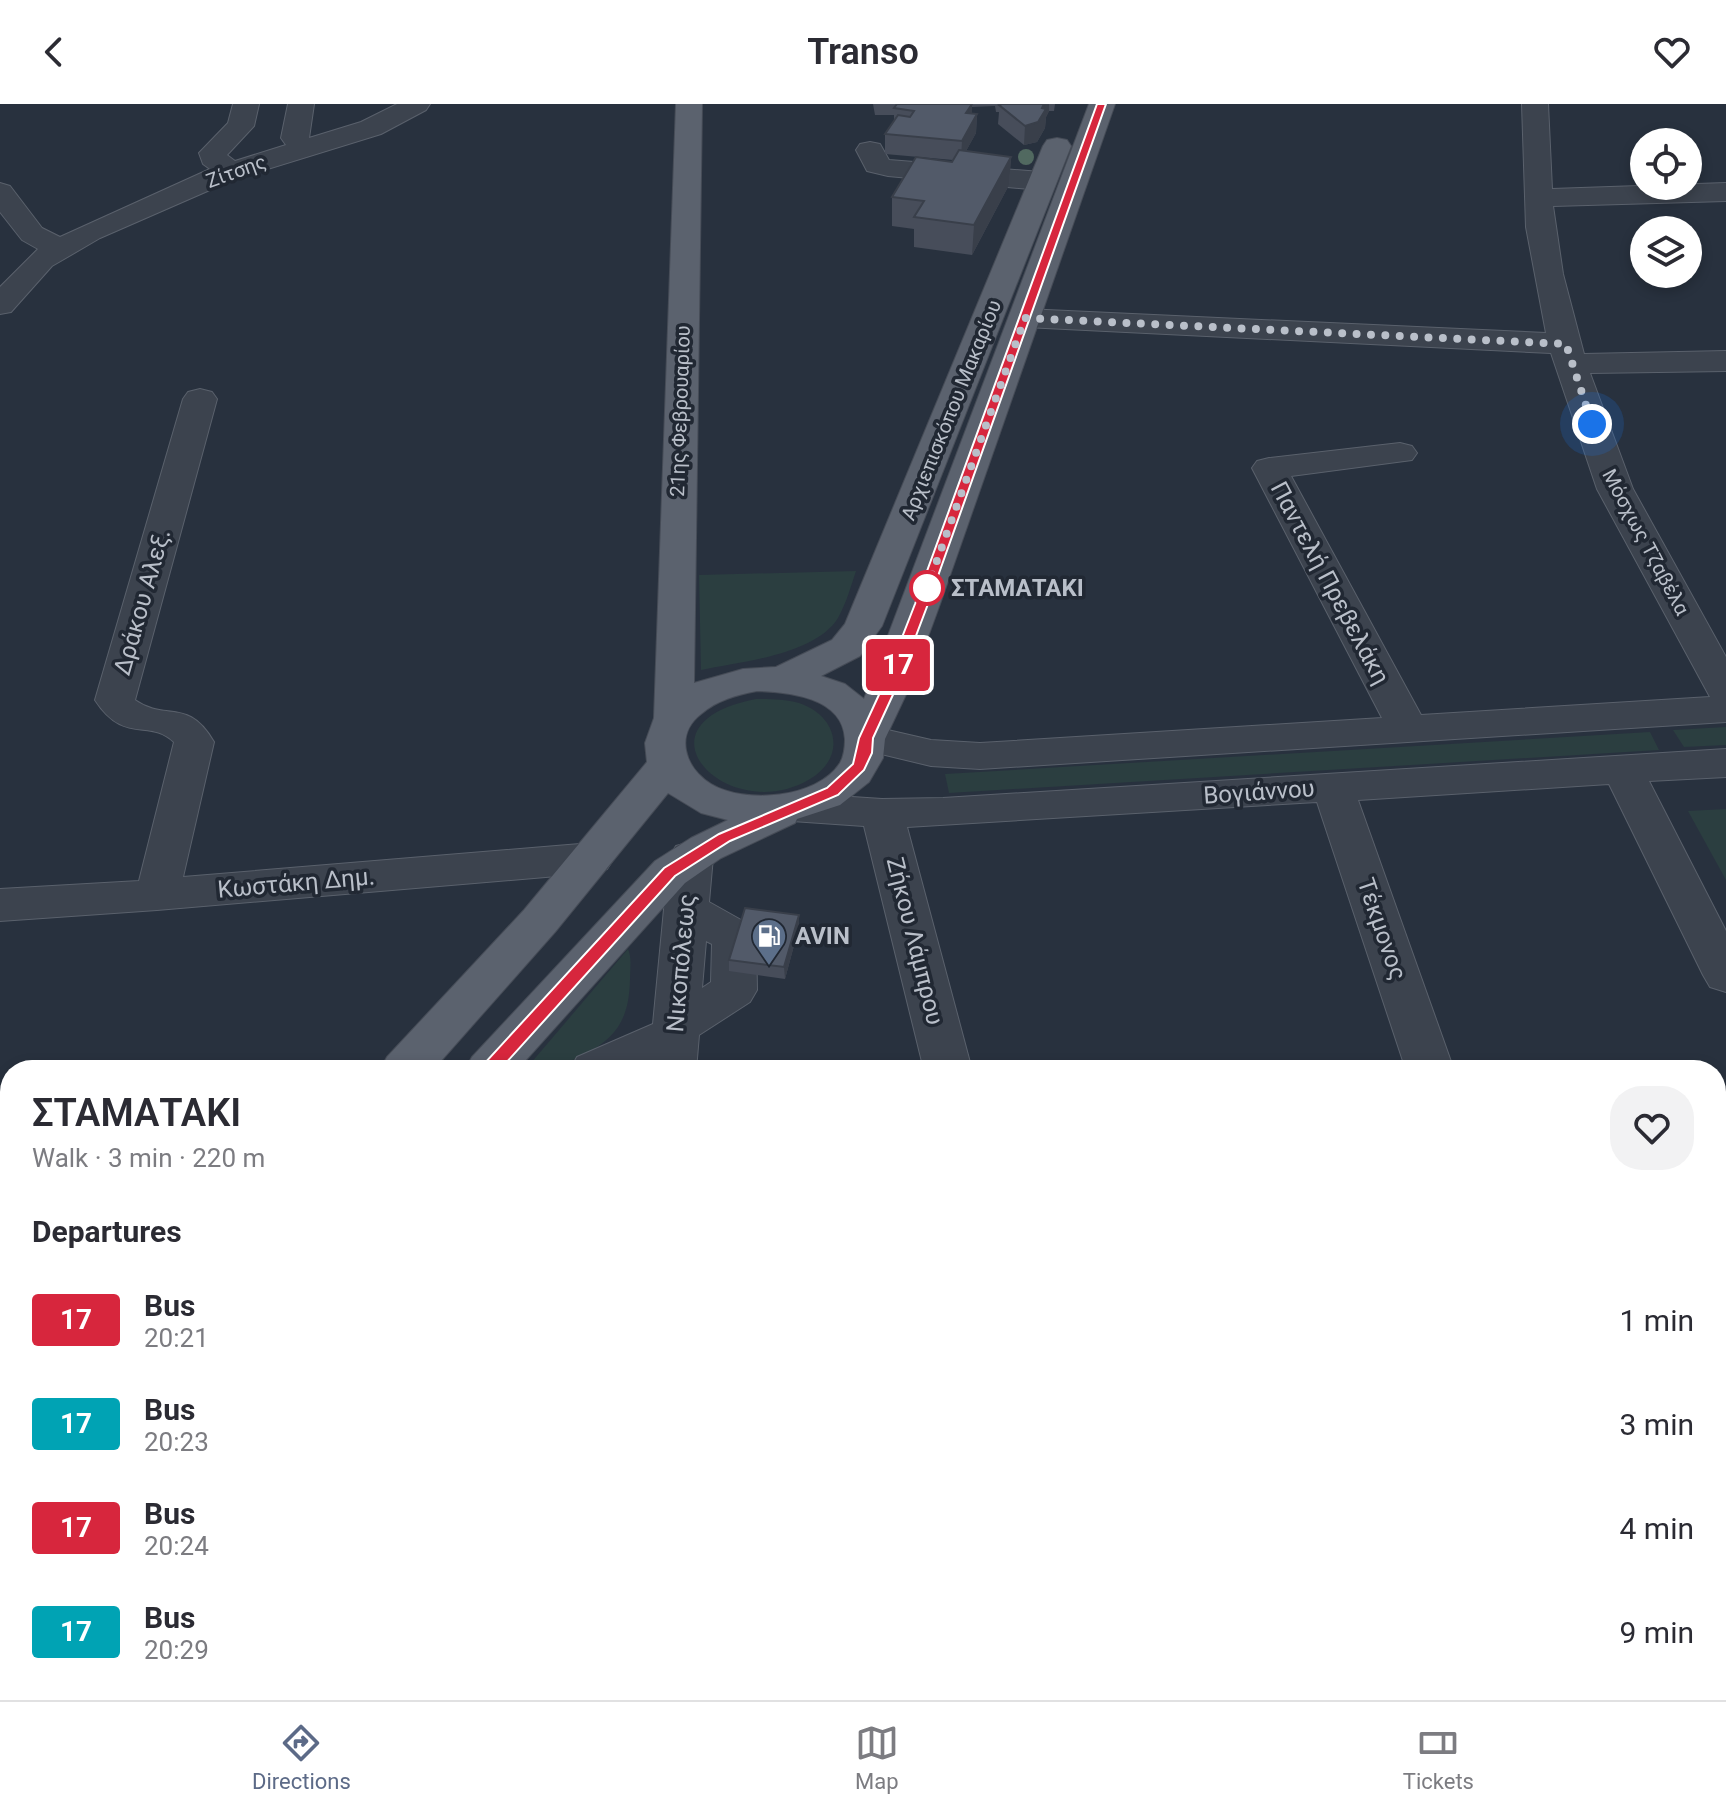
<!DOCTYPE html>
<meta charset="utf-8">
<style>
body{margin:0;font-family:Roboto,sans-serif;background:#f2f2f3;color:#2b2b33;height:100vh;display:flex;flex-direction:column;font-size:30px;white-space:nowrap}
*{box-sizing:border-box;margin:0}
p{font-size:26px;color:#7c7c81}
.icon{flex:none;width:44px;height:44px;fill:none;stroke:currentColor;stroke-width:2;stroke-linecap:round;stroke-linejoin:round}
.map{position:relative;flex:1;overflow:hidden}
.drawer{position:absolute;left:0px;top:956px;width:1726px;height:640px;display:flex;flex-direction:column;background:#fff;border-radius:32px 32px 0 0;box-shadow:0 4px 12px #0003}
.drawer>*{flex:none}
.badge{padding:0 16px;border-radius:6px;font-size:28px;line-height:52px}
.controls{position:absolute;left:1630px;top:24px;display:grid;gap:16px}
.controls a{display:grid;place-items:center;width:72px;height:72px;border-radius:50%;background:#fff;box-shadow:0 4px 12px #0003;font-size:40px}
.you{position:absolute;width:40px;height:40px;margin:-20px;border:6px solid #fff;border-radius:50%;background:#1a73e8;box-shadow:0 0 0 12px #1a73e833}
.map>.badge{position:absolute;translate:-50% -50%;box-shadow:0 0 0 4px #fff}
h2{padding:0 32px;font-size:30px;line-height:72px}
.round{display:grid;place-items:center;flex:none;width:84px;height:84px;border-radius:32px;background:#f2f2f3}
.headline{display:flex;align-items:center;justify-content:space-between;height:136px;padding:0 32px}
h1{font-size:38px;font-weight:600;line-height:60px}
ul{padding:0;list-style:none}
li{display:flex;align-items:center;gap:24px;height:104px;padding:0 32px}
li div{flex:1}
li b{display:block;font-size:30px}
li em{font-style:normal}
li .badge{min-width:88px;font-weight:700;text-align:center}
header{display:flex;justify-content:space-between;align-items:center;height:104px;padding:0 32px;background:#fff;font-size:36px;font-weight:600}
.tabs{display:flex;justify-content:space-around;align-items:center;height:112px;border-top:2px solid #e1e1e2;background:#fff;font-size:22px;color:#7c7c81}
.tabs a{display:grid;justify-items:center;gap:4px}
.tabs .selected{color:#5c6a87}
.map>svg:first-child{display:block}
.green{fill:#2b3e40}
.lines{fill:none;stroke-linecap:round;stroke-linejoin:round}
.minor-casing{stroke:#5a616c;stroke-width:2}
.major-casing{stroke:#464c57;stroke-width:2}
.minor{fill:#3c434e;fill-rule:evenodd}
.major{fill:#5b626e;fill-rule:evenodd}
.tree{fill:#516960}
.wall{fill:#474d5a}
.shaded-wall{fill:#393f4a}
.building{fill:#525a69;stroke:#393f4a;stroke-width:2}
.line{fill:#d7263d;stroke:#fff;stroke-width:2}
.walk{stroke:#b9bfc9;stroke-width:8;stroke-dasharray:0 14.4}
.stop-dot{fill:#fff;stroke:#d7263d;stroke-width:4}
.labels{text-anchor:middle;stroke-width:7;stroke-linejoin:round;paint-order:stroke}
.far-street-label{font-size:20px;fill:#b9bfc9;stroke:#212833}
.street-label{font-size:24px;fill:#b9bfc9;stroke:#212833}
.stop-label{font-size:24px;font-weight:bold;fill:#b9bfc9;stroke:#212833;text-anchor:start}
.poi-label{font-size:24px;font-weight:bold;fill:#b9bfc9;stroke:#212833;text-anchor:start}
</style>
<header><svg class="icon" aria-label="back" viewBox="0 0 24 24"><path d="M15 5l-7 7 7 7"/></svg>Transo<svg class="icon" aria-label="heart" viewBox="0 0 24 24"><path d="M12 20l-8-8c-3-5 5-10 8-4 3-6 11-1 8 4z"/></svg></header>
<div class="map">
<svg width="1726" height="1596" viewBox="0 0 1726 1596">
<rect width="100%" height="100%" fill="#28313e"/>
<g class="green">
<path d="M856,467C851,482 846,500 838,514C815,551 740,558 701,566L699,471Z"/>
<path d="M756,595C771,595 784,595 799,599C838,612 847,653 810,675C729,724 626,620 756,595Z"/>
<polygon points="1726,623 1726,641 1684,643 1673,626"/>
<polygon points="1650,628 1659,646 949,689 945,670"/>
<polygon points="1726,705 1726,776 1688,707"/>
<path d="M628,845C632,854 630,865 630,876C629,913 618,933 585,950C561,962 552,966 525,966Z"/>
</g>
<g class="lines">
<g class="minor-casing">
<g id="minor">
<polygon points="233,0 259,0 254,22 227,51 235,57 286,41 281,34 288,0 314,0 309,34 361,18 397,0 430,0 426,6 381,30 235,75 100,134 52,162 11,208 0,210 0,183 38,145 22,136 0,108 0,79 10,82 42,124 60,133 210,65 203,60 199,49 228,19"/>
<polygon points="1522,0 1548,0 1552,85 1726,79 1726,97 1553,102 1563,170 1584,250 1726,247 1726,267 1590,269 1633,385 1726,553 1726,618 980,665 931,662 852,643 846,634 852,625 866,621 931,636 980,639 1382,614 1252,364 1257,357 1269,354 1400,339 1412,342 1417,349 1412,356 1291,372 1421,611 1710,593 1597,385 1551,249 1025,223 1014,221 1009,214 1014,207 1025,205 1546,229 1526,123"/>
<polygon points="870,38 880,40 889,56 1041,68 1051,71 1055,77 1051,83 1041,86 888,72 867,67 856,46 860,40"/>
<path d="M200,285L212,288L217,295L135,596C166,618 188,593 214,638L183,773L592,739L607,743L614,754L607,765L592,769L157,806L0,817V785L139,777L174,638C149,614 124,641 95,596L183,295L188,288Z"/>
<polygon points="1726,645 1726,673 1649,677 1726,827 1726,888 1710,883 1703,871 1609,680 1358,696 1454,966 1406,966 1317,698 907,723 972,966 924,966 864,722 792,717 777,713 771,703 777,693 792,689 882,695 943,694"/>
<path d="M691,738L706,742L713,753L709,798L750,821L756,832L757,886L750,898L699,931L696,966H648L649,962L639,966H570L577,953L653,920L669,753L676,742ZM706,837L712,840L711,878L702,884Z"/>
<polygon points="10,1024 10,1064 0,1066 0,1026"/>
<polygon points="10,1261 10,1313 0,1317 0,1265"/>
<rect x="602" y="1586" width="62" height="10"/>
<polygon points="1127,1586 1189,1586 1191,1596 1129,1596"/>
<polygon points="1625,1586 1687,1586 1691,1596 1629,1596"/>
</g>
</g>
<g class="major-casing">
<g id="major">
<path d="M676,0H702L694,579L743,565L776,563L832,536L845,520L1043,42L1047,36L1057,34L1067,36L1071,42L882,522L860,552L821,572L845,580L864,595L1089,0H1115L940,500L910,582L885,635L883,654L869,678L840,701L797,715L795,719L721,754L685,779L517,966H465L472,953L655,757L691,734L728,716L701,709L668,689L555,828L433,966H380L387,953L524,806L647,658L645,639L654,614ZM757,587C788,588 843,593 845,635C845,643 844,652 840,659C817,695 744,700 711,680C685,664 674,631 701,610C717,596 737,591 757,587Z"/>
<polygon points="10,1335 10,1391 0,1395 0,1338"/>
<polygon points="10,1455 10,1516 0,1520 0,1459"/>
<polygon points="442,1586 507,1586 512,1596 447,1596"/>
<polygon points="513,1586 577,1586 582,1596 518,1596"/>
</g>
</g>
<use href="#minor" class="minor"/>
<use href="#major" class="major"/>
</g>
<circle class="tree" cx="1026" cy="53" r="8"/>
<g class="wall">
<polygon points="873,0 1055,0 1054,7 1049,7 1046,13 1045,24 1037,38 1024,41 998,20 999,8 996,8 995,2 972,3 972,9 977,10 976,29 966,47 1011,53 1009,81 972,151 914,143 914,125 892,122 892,93 952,58 953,56 885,50 885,30 894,17 894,11 875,11"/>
<polygon points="799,823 785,875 729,867 729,856"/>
</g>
<g class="shaded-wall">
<polygon points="972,0 972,19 977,10 976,29 961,56 962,37 966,9"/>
<polygon points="1044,0 1049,0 1049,7 1046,13 1045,24 1037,38 1024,41 1025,22 1042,4"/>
<polygon points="1011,53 1009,81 972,151 974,121"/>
<polygon points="799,811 799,823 785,875 784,863"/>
</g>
<g class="building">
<polygon points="897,0 972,0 966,9 977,10 962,37 885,30 898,11 910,13 914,7 894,4"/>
<polygon points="1002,0 1044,0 1042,4 1046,5 1038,18 1025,22 999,1"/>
<polygon points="959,46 1011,53 974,121 914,113 924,97 892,93 916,53 952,58"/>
<polygon points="745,804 799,811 784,863 729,856"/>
</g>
<polygon class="line" points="1097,0 1106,0 928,500 897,582 873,634 872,649 864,666 838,691 730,737 675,772 495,971 483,971 481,966 483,961 664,764 719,730 827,684 853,660 859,634 883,582 915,500"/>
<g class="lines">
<polyline class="walk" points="927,484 1025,214 1566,240 1592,320"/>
</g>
<defs>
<g id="fuel-pin" transform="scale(1.8)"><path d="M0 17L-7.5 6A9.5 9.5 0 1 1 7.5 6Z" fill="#5c6f8a" stroke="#212833"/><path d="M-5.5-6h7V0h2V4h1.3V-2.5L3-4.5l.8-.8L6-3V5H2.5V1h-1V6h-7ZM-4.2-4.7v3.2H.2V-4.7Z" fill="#fff"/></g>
</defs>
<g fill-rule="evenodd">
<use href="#fuel-pin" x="769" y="832"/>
</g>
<circle class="stop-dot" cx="927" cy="484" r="16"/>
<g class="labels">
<g class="far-street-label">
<text transform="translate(236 67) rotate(-20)" y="7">Ζίτσης</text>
<text transform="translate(951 306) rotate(-68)" y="7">Αρχιεπισκόπου Μακαρίου</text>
<text transform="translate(680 307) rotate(-88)" y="7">21ης Φεβρουαρίου</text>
<text transform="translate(1646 438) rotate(62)" y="7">Μόσχως Τζαβέλα</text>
</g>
<g class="street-label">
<text transform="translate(1330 479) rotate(62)" y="8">Παντελή Πρεβελάκη</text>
<text transform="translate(142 498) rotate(-74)" y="8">Δράκου Αλεξ.</text>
<text transform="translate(1259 688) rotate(-4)" y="8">Βογιάννου</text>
<text transform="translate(296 779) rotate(-5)" y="8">Κωστάκη Δημ.</text>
<text transform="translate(1382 825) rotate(71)" y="8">Τέκμονος</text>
<text transform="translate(915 837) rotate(76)" y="8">Ζήκου Λάμπρου</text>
<text transform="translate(681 859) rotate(-85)" y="8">Νικοπόλεως</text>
</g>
<g class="stop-label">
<text x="951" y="492">ΣΤΑΜΑΤΑΚΙ</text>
</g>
<g class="poi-label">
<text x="795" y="840">AVIN</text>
</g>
</g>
</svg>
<div class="controls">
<a><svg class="icon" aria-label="locate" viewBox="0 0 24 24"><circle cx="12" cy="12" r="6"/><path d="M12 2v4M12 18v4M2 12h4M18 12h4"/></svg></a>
<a><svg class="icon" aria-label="layers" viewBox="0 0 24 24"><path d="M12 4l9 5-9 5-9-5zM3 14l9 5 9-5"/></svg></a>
</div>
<div class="you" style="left:1592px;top:320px"></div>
<b class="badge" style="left:898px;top:561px;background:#d7263d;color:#fff">17</b>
<section class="drawer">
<div class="headline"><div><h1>ΣΤΑΜΑΤΑΚΙ</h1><p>Walk · 3 min · 220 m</p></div><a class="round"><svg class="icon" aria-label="heart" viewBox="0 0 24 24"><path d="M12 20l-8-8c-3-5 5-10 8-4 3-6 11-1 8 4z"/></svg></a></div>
<h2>Departures</h2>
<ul>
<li><span class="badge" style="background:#d7263d;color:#fff">17</span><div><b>Bus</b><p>20:21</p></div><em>1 min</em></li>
<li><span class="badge" style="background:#00a3b4;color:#fff">17</span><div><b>Bus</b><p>20:23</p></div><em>3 min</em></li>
<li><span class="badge" style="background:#d7263d;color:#fff">17</span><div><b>Bus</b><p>20:24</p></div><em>4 min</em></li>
<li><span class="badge" style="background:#00a3b4;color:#fff">17</span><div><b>Bus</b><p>20:29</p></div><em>9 min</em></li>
</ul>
</section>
</div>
<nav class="tabs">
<a class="selected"><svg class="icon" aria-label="directions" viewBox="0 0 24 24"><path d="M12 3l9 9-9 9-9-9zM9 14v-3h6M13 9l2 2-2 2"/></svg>Directions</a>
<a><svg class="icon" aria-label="map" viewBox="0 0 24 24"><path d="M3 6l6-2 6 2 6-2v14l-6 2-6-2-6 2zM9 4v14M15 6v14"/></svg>Map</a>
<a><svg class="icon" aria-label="tickets" viewBox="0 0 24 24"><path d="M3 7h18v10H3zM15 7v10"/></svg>Tickets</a>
</nav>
